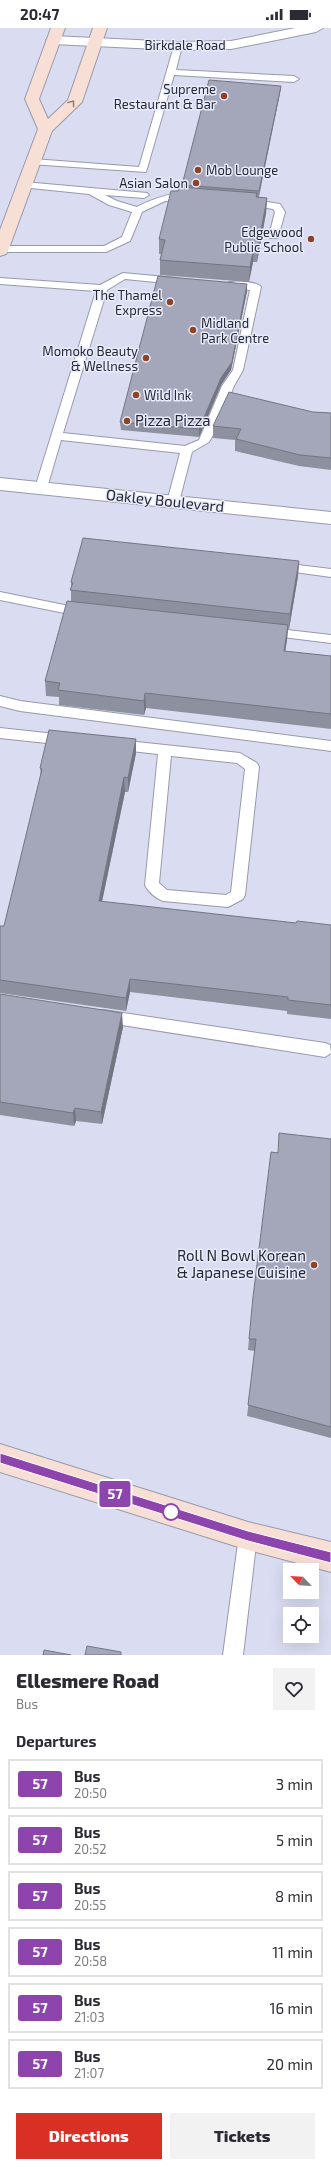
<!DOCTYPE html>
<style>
body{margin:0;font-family:"Exo 2",sans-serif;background:#f2f2f3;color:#2b2b33;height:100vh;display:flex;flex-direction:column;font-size:15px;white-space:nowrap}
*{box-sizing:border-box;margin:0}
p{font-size:13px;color:#7c7c81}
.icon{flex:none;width:22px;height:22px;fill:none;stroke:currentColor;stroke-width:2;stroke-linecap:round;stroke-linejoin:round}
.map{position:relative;height:1627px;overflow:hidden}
.details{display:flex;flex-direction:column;background:#fff;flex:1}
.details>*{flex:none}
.badge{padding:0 8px;border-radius:3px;font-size:14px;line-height:26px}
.needle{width:26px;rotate:295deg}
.buttons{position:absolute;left:283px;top:1535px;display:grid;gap:8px}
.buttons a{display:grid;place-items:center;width:36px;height:36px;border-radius:0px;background:#fff;box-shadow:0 4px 16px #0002;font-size:20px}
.map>.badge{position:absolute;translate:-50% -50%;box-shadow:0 0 0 2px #fff}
h2{padding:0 16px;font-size:15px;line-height:36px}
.round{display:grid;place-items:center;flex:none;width:42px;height:42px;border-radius:0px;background:#f2f2f3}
.overview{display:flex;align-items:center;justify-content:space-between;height:68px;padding:0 16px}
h1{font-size:19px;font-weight:800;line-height:30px}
.cta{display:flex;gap:8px;margin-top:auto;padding:8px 16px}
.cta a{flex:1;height:46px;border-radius:0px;background:#d93025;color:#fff;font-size:16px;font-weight:800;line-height:46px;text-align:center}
.cta a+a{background:#f2f2f3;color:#2b2b33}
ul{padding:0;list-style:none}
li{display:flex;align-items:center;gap:12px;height:50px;margin:0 8px 6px;padding:0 8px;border:2px solid #e1e1e2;border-radius:0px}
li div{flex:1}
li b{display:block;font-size:15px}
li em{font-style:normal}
li .badge{min-width:44px;font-weight:700;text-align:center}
.status{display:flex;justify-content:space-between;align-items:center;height:28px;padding:0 20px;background:#fff;direction:ltr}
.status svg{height:11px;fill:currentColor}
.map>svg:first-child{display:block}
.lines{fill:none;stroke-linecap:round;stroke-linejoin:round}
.service-casing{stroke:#979aac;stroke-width:2}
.minor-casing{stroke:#979aac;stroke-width:2}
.secondary-casing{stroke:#979aac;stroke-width:2}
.service{fill:#fff;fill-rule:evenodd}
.minor{fill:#fff;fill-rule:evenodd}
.secondary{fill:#f7dfd5;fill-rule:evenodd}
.wall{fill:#8d909f}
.shaded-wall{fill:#737582}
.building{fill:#a4a7b9;stroke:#737582}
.oneway{stroke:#8f8482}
.line{fill:#8e44ad;stroke:#fff}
.poi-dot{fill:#8c4424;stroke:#e7ebfe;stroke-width:1.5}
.stop-dot{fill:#fff;stroke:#8e44ad;stroke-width:2}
.labels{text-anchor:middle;stroke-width:3;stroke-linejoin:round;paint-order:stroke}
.far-street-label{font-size:13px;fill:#272830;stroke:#e7ebfe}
.far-poi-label{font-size:13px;fill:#272830;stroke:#e7ebfe;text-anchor:end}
.poi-label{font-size:15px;fill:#272830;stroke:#e7ebfe;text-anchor:start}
.street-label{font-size:15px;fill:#272830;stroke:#e7ebfe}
</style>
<div class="status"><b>20:47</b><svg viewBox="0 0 49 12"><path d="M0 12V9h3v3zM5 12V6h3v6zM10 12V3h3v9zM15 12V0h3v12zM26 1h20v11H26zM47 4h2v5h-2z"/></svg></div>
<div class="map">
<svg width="331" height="1627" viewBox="0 0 331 1627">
<rect width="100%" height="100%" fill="#daddf1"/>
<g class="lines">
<g class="service-casing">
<g id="service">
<polygon points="178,15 182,18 176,42 294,48 299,51 294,54 174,47 146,144 30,136 30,132 33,131 139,139 174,18"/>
<path d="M24,154L147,165L149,167L144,170L105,167L117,173L137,179C148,173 184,158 194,169L189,172L165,173L142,184L130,213L106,224H0L1,218H104L122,209L132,184L109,177L89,166L21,159V155Z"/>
<polygon points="247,171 280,176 285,184 278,210 270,210 269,208 275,184 273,181 243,176 242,174"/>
<path d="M123,245L176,250L181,253L176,256L125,251L107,262L63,405L185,418L199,412L222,358L233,342L250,262L229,260L224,257C229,251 256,253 261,259L243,342L234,358L218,398L209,414L192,424L179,474L173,478L167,474L180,425L61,412L47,460L41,464L35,460L96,263L0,256V250L100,257Z"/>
<polygon points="298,537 331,541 331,549 294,544 292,541 294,538"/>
<polygon points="0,564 84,581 90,585 84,589 0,572"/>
<polygon points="270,600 331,607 331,615 266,607 264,604"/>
<polygon points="0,668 20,673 331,713 331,723 20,683 0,678"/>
<polygon points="0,700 65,707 70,709 72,712 70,715 65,717 0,710"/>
<path d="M118,712L240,725L257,735L259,739L245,867L243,871L228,879L163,873C156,870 148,864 145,857L158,726L113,721L111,717L113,713ZM171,728L237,735L245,741L231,864L226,867L167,862L159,855Z"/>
<polygon points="103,982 325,1015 330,1017 331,1025 325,1029 103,994 98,992 95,988 98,984"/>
<polygon points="248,1499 255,1501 257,1508 243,1627 223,1627 239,1508 241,1501"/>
</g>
</g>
<g class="minor-casing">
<g id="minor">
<polygon points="295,0 323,0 316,4 231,21 178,22 53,16 46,12 53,8 178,14 231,13"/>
<polygon points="0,450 331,484 331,496 0,462"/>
</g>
</g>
<g class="secondary-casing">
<g id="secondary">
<polygon points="51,0 65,0 39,71 48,91 68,72 93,0 107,0 82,74 52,103 8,223 6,226 0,228 0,202 38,101 25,71"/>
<polygon points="0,1416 248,1494 331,1514 331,1544 248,1522 0,1444"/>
</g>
</g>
<use href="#service" class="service"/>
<use href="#minor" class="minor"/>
<use href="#secondary" class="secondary"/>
</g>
<g class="wall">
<polygon points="281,58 280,65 259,169 267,170 266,185 257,234 253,234 249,254 160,247 160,232 161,226 159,226 159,211 178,163 182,159 182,157"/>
<polygon points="247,263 231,342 221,357 199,409 121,402 120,394"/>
<polygon points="313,384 331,385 331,442 299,438 235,423 235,412 213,410 213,398"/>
<polygon points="299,533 298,548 289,601 288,601 287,612 285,623 331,628 331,701 146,680 144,687 59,677 59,669 46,668 45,653 71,574 71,554"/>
<polygon points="136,725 128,764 125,764 102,874 296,895 331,897 331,991 287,986 287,983 130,964 126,983 0,965 0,898 4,898 41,748 40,740"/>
<polygon points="0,966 123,999 102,1096 76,1093 74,1098 0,1087"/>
<polygon points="331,1111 331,1410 247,1388 255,1323 248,1322 249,1311"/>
</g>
<g class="shaded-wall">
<polygon points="281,58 280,65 258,170 259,163"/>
<polygon points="267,170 266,185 257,234 258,219"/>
<polygon points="254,219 253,234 249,254 250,239"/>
<polygon points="247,256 247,263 231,342 221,357 199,409 199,401"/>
<polygon points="299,533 298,548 289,601 290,586"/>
<polygon points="288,597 287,612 283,638 284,623"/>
<polygon points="145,665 146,680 144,687 144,673"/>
<polygon points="136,711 136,725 128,764 128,750"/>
<polygon points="124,749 125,764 99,887 99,873"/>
<polygon points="130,951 130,964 126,983 126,970"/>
<polygon points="122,985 123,999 102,1096 101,1084"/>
<polygon points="75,1080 76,1093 74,1098 73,1085"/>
</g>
<g class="building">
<polygon points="209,52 281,58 259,163 182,157"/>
<polygon points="179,159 257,165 256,169 267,170 258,219 254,219 250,239 160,232 165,212 159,211 171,163 178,163"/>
<polygon points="158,248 247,256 232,334 221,350 199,401 120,394"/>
<polygon points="229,364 313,384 331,385 331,430 300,427 236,411 241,401 213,398"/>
<polygon points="83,510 299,533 290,586 70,562 73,555 71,554"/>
<polygon points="67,573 288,597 284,623 331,628 331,686 145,665 144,673 58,662 60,655 45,653"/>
<polygon points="49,702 136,711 128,750 124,749 99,873 296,895 297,893 331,897 331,977 288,972 288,969 130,951 126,970 0,952 0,898 4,898 42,741 40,740"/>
<polygon points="0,966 122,985 101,1084 75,1080 73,1085 0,1074"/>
<polygon points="279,1105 331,1111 331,1399 248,1377 256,1311 249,1311 253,1269 271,1124 278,1125"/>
<polygon points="87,1618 121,1624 121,1627 85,1627"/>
<polygon points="44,1622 71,1627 43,1627"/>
</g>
<defs><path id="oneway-chevron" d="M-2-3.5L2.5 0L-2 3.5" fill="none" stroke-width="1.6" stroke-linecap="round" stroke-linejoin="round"/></defs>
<use class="oneway" href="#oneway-chevron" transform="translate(72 75) rotate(-54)"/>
<polygon class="line" points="0,1425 248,1503 331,1524 331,1535 248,1513 0,1435"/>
<g class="poi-dot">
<circle cx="224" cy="68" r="4"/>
<circle cx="198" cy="142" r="4"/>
<circle cx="196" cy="155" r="4"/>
<circle cx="311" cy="211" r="4"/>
<circle cx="170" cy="274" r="4"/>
<circle cx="193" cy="302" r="4"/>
<circle cx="146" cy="330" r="4"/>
<circle cx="136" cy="367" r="4"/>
<circle cx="127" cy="393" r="4"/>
<circle cx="314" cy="1237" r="4"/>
</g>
<circle class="stop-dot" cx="171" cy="1484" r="8"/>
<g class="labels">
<g class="far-street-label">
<text x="185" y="22">Birkdale Road</text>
</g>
<g class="far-poi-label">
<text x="216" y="66">Supreme<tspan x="216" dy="15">Restaurant &amp; Bar</tspan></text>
<text x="206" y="147" text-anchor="start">Mob Lounge</text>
<text x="188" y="160">Asian Salon</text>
<text x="303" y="209">Edgewood<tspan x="303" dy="15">Public School</tspan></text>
<text x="162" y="272">The Thamel<tspan x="162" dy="15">Express</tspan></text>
<text x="201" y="300" text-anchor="start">Midland<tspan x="201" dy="15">Park Centre</tspan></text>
<text x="138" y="328">Momoko Beauty<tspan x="138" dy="15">&amp; Wellness</tspan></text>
<text x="144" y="372" text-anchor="start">Wild Ink</text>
</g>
<g class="poi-label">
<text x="135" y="398">Pizza Pizza</text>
<text x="306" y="1233" text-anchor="end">Roll N Bowl Korean<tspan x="306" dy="17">&amp; Japanese Cuisine</tspan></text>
</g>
<g class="street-label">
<text transform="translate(165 473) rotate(6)" y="5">Oakley Boulevard</text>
</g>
</g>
</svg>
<div class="buttons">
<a><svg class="needle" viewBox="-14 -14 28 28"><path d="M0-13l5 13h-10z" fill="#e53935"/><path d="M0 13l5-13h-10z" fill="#7c7c81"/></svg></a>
<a><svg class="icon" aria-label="locate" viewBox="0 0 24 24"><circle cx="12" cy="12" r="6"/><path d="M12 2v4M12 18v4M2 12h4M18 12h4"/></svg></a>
</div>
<b class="badge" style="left:115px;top:1466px;background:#8e44ad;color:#fff">57</b>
</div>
<section class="details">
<div class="overview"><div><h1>Ellesmere Road</h1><p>Bus</p></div><a class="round"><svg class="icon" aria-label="heart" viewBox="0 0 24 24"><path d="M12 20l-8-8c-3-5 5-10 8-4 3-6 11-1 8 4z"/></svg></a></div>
<h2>Departures</h2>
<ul>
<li><span class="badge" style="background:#8e44ad;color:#fff">57</span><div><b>Bus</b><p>20:50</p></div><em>3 min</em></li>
<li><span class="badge" style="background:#8e44ad;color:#fff">57</span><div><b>Bus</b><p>20:52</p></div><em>5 min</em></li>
<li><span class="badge" style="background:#8e44ad;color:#fff">57</span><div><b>Bus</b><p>20:55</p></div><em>8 min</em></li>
<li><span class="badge" style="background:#8e44ad;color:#fff">57</span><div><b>Bus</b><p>20:58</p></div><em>11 min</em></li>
<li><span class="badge" style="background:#8e44ad;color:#fff">57</span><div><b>Bus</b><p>21:03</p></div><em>16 min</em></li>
<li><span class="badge" style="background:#8e44ad;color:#fff">57</span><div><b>Bus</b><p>21:07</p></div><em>20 min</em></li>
</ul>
<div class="cta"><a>Directions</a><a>Tickets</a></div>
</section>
